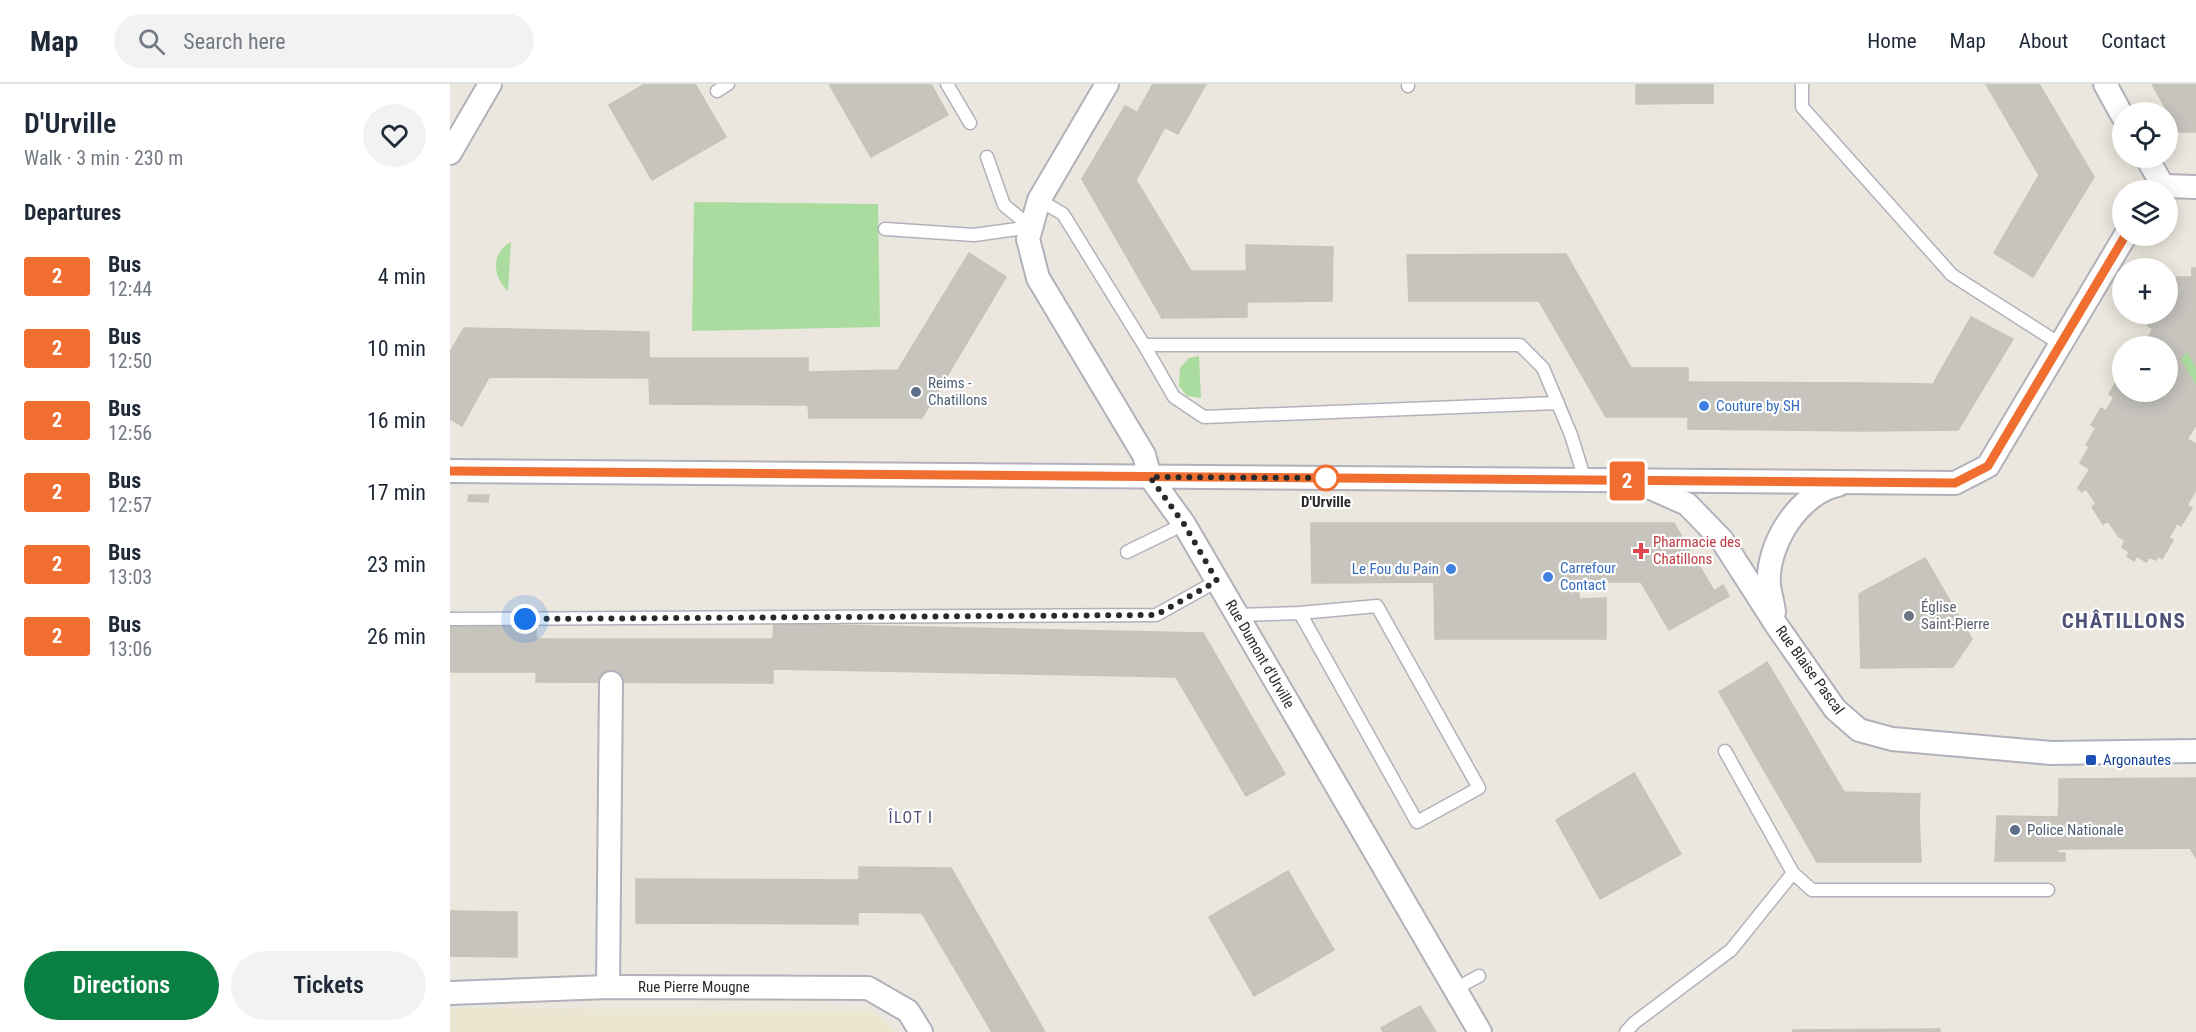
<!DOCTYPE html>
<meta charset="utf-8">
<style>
body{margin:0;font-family:"Roboto Condensed",sans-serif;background:#f2f2f3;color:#1f2937;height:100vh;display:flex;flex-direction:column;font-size:22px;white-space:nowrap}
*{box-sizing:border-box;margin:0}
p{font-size:20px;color:#747a83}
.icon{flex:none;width:33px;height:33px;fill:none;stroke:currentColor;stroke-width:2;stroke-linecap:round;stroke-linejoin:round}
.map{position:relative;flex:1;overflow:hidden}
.panel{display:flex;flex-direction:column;background:#fff;width:450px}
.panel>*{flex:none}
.badge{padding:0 12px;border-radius:4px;font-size:21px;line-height:39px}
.fabs{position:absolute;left:1662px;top:18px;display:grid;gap:12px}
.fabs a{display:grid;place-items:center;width:66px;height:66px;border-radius:50%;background:#fff;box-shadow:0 3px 15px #0003;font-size:30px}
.you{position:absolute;width:30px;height:30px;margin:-15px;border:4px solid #fff;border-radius:50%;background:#1a73e8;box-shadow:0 0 0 9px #1a73e833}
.map>.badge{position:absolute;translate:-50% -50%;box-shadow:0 0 0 3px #fff}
h2{padding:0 24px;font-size:22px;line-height:54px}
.round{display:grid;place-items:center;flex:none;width:63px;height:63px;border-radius:32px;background:#f2f2f3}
.summary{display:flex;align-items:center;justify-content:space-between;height:102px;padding:0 24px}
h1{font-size:28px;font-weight:600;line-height:45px}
.cta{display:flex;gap:12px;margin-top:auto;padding:12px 24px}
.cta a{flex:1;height:69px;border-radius:36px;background:#0b8043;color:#fff;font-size:24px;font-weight:600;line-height:69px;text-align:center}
.cta a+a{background:#f2f2f3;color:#1f2937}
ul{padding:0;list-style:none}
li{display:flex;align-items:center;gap:18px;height:72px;padding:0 24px}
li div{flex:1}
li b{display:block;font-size:22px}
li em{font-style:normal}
li .badge{min-width:66px;font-weight:700;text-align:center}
header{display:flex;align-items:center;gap:36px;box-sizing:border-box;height:84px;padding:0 30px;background:#fff;border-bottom:2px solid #e0e1e3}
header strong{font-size:28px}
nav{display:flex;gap:33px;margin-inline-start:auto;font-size:21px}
.search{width:420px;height:54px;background:#f2f2f3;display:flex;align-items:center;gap:15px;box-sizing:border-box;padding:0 21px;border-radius:33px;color:#747a83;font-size:22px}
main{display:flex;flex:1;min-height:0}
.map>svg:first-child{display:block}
.education{fill:#ebe6cf}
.green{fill:#abdc9f}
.building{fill:#c6c4bd;stroke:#c6c3b7;stroke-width:1.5}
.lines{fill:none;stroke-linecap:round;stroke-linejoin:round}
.lane-casing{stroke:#b1b1bc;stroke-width:15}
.street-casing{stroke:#b1b1bc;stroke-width:26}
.lane{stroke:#fff;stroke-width:12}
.street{stroke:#fff;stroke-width:22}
.line-casing{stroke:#fff;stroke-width:14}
.line{stroke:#f06e30;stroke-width:9}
.walk{stroke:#2a2a2a;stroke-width:6;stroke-dasharray:0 10.8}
.service-dot{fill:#5c6f8a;stroke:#fff;stroke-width:2}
.shop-dot{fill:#3f7fe0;stroke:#fff;stroke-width:2}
.stop-dot{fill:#fff;stroke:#f06e30;stroke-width:3}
.health-dot{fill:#e0444e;stroke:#fff;stroke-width:2}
.worship-dot{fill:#6b7280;stroke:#fff;stroke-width:2}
.transit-dot{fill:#1a4fb4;stroke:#fff;stroke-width:2}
.labels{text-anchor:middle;stroke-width:4.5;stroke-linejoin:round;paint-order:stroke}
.service-label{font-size:15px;fill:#4e5e75;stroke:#fff;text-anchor:start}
.shop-label{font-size:15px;fill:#366cbe;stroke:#fff;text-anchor:start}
.stop-label{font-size:15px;font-weight:bold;fill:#2a2a2a;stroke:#fff}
.health-label{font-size:15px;fill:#be3a42;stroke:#fff;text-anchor:start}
.worship-label{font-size:15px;fill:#5b616d;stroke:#fff;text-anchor:start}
.street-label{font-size:15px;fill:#2a2a2a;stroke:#fff}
.transit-label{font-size:15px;fill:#164399;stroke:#fff;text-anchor:start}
.neighbourhood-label{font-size:16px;letter-spacing:1.5px;fill:#4f5076;stroke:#fff}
.district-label{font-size:21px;font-weight:bold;letter-spacing:1.5px;fill:#4f5076;stroke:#fff}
</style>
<header>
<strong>Map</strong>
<div class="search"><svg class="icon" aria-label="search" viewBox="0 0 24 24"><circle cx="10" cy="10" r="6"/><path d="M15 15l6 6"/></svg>Search here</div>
<nav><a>Home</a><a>Map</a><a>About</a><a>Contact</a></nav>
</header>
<main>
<section class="panel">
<div class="summary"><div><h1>D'Urville</h1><p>Walk · 3 min · 230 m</p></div><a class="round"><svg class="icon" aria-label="heart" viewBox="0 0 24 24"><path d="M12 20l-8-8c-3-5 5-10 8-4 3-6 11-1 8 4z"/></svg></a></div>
<h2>Departures</h2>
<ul>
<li><span class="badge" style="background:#f06e30;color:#fff">2</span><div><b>Bus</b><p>12:44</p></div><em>4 min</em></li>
<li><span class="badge" style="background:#f06e30;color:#fff">2</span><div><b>Bus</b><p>12:50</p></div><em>10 min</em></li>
<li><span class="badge" style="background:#f06e30;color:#fff">2</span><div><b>Bus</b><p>12:56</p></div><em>16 min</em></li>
<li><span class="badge" style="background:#f06e30;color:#fff">2</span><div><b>Bus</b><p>12:57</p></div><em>17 min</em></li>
<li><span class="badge" style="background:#f06e30;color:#fff">2</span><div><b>Bus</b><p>13:03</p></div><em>23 min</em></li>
<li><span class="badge" style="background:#f06e30;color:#fff">2</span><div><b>Bus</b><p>13:06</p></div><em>26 min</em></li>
</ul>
<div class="cta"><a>Directions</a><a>Tickets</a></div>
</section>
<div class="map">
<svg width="1746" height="948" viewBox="0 0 1746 948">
<rect width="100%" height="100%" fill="#ebe7de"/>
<polygon class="education" points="0,924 413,926 421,927 431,933 444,948 0,948"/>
<g class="green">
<polygon points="244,118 428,120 430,243 242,247"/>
<path d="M61,158L58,207C42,193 41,168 61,158Z"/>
<polygon points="1737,267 1746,282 1746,302 1730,275"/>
<polygon points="749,272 751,314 737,312 729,302 730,284 739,274"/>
</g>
<g class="building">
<polygon points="195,0 245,0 276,53 202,96 159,21"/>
<polygon points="379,0 481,0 498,31 421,73"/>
<polygon points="703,0 756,0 728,50 687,29"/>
<polygon points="1186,0 1263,0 1263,19 1186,20"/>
<polygon points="1536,0 1589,0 1644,93 1583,193 1544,169 1589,91"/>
<polygon points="1702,0 1746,0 1746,48 1729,48"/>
<polygon points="675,22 715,43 686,96 632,95"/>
<polygon points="632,95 686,96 741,187 712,234"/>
<polygon points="796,161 883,163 882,217 797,218"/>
<polygon points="519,169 556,193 472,334 359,334 358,321 200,320 199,294 39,293 12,342 0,335 0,268 14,244 199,248 199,274 358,274 358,288 448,286"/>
<polygon points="1116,170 1181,284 1238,284 1238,333 1156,333 1089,217"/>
<polygon points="1116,170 1089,217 959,217 957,171"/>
<polygon points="1742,184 1746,184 1746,282 1737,267 1730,275 1746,302 1746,341 1737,355 1746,360 1746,406 1737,421 1742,424 1731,442 1727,439 1719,454 1723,456 1712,475 1708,472 1706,476 1699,473 1696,478 1687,472 1684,477 1677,472 1679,468 1672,463 1675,456 1669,453 1658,437 1653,440 1642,423 1646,419 1636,405 1632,408 1628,404 1640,385 1630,379 1639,363 1636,361 1646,344 1641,341 1651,324 1656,327 1664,313 1659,310 1670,291 1672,293 1672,308 1718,308 1718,262 1693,262 1703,245 1698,242 1706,230 1718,230 1718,220 1722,213 1718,209 1727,193 1742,193"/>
<polygon points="741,187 797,187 797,233 712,234"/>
<polygon points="1521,233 1563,255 1508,346 1412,347 1411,299 1483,300"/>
<polygon points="1238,298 1411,299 1412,347 1238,345"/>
<polygon points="19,411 39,411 38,418 18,417"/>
<polygon points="861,439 1224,439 1231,451 1005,452 861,451"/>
<polygon points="861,451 873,451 873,499 862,499"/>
<polygon points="873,451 1005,452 1216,451 1258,524 1219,546 1191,498 1129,498 1129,515 1156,514 1156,555 985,555 984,498 873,499"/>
<polygon points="1216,451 1231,451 1264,507 1273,501 1279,512 1258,524"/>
<polygon points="1475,474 1522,555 1503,583 1411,584 1409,510"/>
<polygon points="324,540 753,549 835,690 796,712 726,593 323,585 323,599 86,598 86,588 0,588 0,541 86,542 86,555 323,555"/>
<polygon points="1317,578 1394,708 1470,710 1469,732 1394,732 1308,584"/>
<polygon points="1308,584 1394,732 1469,732 1471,778 1367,778 1269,608"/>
<polygon points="1184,689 1231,770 1150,815 1106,736"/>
<polygon points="1746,694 1746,718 1609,720 1609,695"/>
<polygon points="1746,718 1746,774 1740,764 1608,765 1608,769 1615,769 1615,777 1545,777 1547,732 1608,733 1609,720"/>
<polygon points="409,783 501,784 595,948 542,948 472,829 408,828 408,840 186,839 186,795 409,796"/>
<polygon points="838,787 884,866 804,912 759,833"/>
<polygon points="0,827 67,828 67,873 0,872"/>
<polygon points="970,922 986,948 933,948 931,944"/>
<polygon points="1490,945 1490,948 1343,948 1343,946"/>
</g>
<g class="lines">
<g class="lane-casing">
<g id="lane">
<polyline points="497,0 520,39"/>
<polyline points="958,0 958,2"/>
<polyline points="1352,0 1352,23 1502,191 1610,260"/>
<polyline points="267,7 278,0"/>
<polyline points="537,73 554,121 581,143"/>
<polyline points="589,116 613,130 694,261 1070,261 1093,284 1121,351 1135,396"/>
<polyline points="435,145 524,151 581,143"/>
<polyline points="694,261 724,313 754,333 1108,319"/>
<polyline points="677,468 734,440"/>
<polyline points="787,531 850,529 967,738 1029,704 927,522 850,529"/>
<polyline points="0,535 706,531 767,497"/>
<polyline points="1275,667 1343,789 1362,806 1598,806"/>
<polyline points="1005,905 1029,892"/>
<polyline points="1176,948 1184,939 1281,866 1343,789"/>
</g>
</g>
<g class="street-casing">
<g id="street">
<polyline points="657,0 589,116 578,155 588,194 694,371 700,393 734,440 1030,948"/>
<polyline points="1655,0 1672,31"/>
<polyline points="0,69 40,0"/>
<polyline points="1697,74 1713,102"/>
<polyline points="1713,102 1746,103"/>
<polyline points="0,387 1505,399 1538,382 1675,152"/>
<polyline points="1192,400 1237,420 1272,456 1327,542 1385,625 1409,646 1442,655 1601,669 1746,667"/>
<path d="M1324,528C1323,519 1320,510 1319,501C1316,461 1349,409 1388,401"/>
<polyline points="158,903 161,599"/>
<polyline points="0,909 158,903 418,904 458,927 471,948"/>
</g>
</g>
<use href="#lane" class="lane"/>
<use href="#street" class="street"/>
</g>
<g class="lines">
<g class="line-casing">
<polyline id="line" points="0,387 1505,399 1538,382 1675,152"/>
</g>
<use href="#line" class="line"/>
<polyline class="walk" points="75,535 706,531 767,497 734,440 700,393 881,394 876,394"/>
</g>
<g class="service-dot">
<circle cx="466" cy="308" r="6"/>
<circle cx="1565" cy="746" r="6"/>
</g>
<g class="shop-dot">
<circle cx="1254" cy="322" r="6"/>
<circle cx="1001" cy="485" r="6"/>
<circle cx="1098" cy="493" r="6"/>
</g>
<circle class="stop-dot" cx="876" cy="394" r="12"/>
<path class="health-dot" d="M1188 458h6v6h6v6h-6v6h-6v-6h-6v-6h6z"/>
<circle class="worship-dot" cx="1459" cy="532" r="6"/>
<rect class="transit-dot" x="1635" y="670" width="12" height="12" rx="3"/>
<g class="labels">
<g class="service-label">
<text x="478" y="304">Reims -<tspan x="478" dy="17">Chatillons</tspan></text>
<text x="1577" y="751">Police Nationale</text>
</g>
<g class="shop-label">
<text x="1266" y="327">Couture by SH</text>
<text x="1110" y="489">Carrefour<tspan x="1110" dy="17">Contact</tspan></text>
<text x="989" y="490" text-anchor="end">Le Fou du Pain</text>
</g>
<g class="stop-label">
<text x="876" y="423">D'Urville</text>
</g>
<g class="health-label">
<text x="1203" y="463">Pharmacie des<tspan x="1203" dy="17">Chatillons</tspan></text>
</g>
<g class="worship-label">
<text x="1471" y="528">Église<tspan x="1471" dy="17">Saint-Pierre</tspan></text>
</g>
<g class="street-label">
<text transform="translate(810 570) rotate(60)" y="5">Rue Dumont d'Urville</text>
<text transform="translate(1360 586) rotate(54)" y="5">Rue Blaise Pascal</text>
<text x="244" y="908">Rue Pierre Mougne</text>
</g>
<g class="transit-label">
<text x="1653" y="681">Argonautes</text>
</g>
<g class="neighbourhood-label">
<text x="461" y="739">ÎLOT I</text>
</g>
<g class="district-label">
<text x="1674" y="544">CHÂTILLONS</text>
</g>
</g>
</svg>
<div class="fabs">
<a><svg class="icon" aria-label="locate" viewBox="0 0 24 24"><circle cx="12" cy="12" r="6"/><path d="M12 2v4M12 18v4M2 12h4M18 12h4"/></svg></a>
<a><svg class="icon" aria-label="layers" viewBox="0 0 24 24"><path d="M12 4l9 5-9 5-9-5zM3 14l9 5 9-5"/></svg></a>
<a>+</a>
<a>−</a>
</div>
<div class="you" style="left:75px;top:535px"></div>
<b class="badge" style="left:1177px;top:397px;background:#f06e30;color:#fff">2</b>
</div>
</main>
